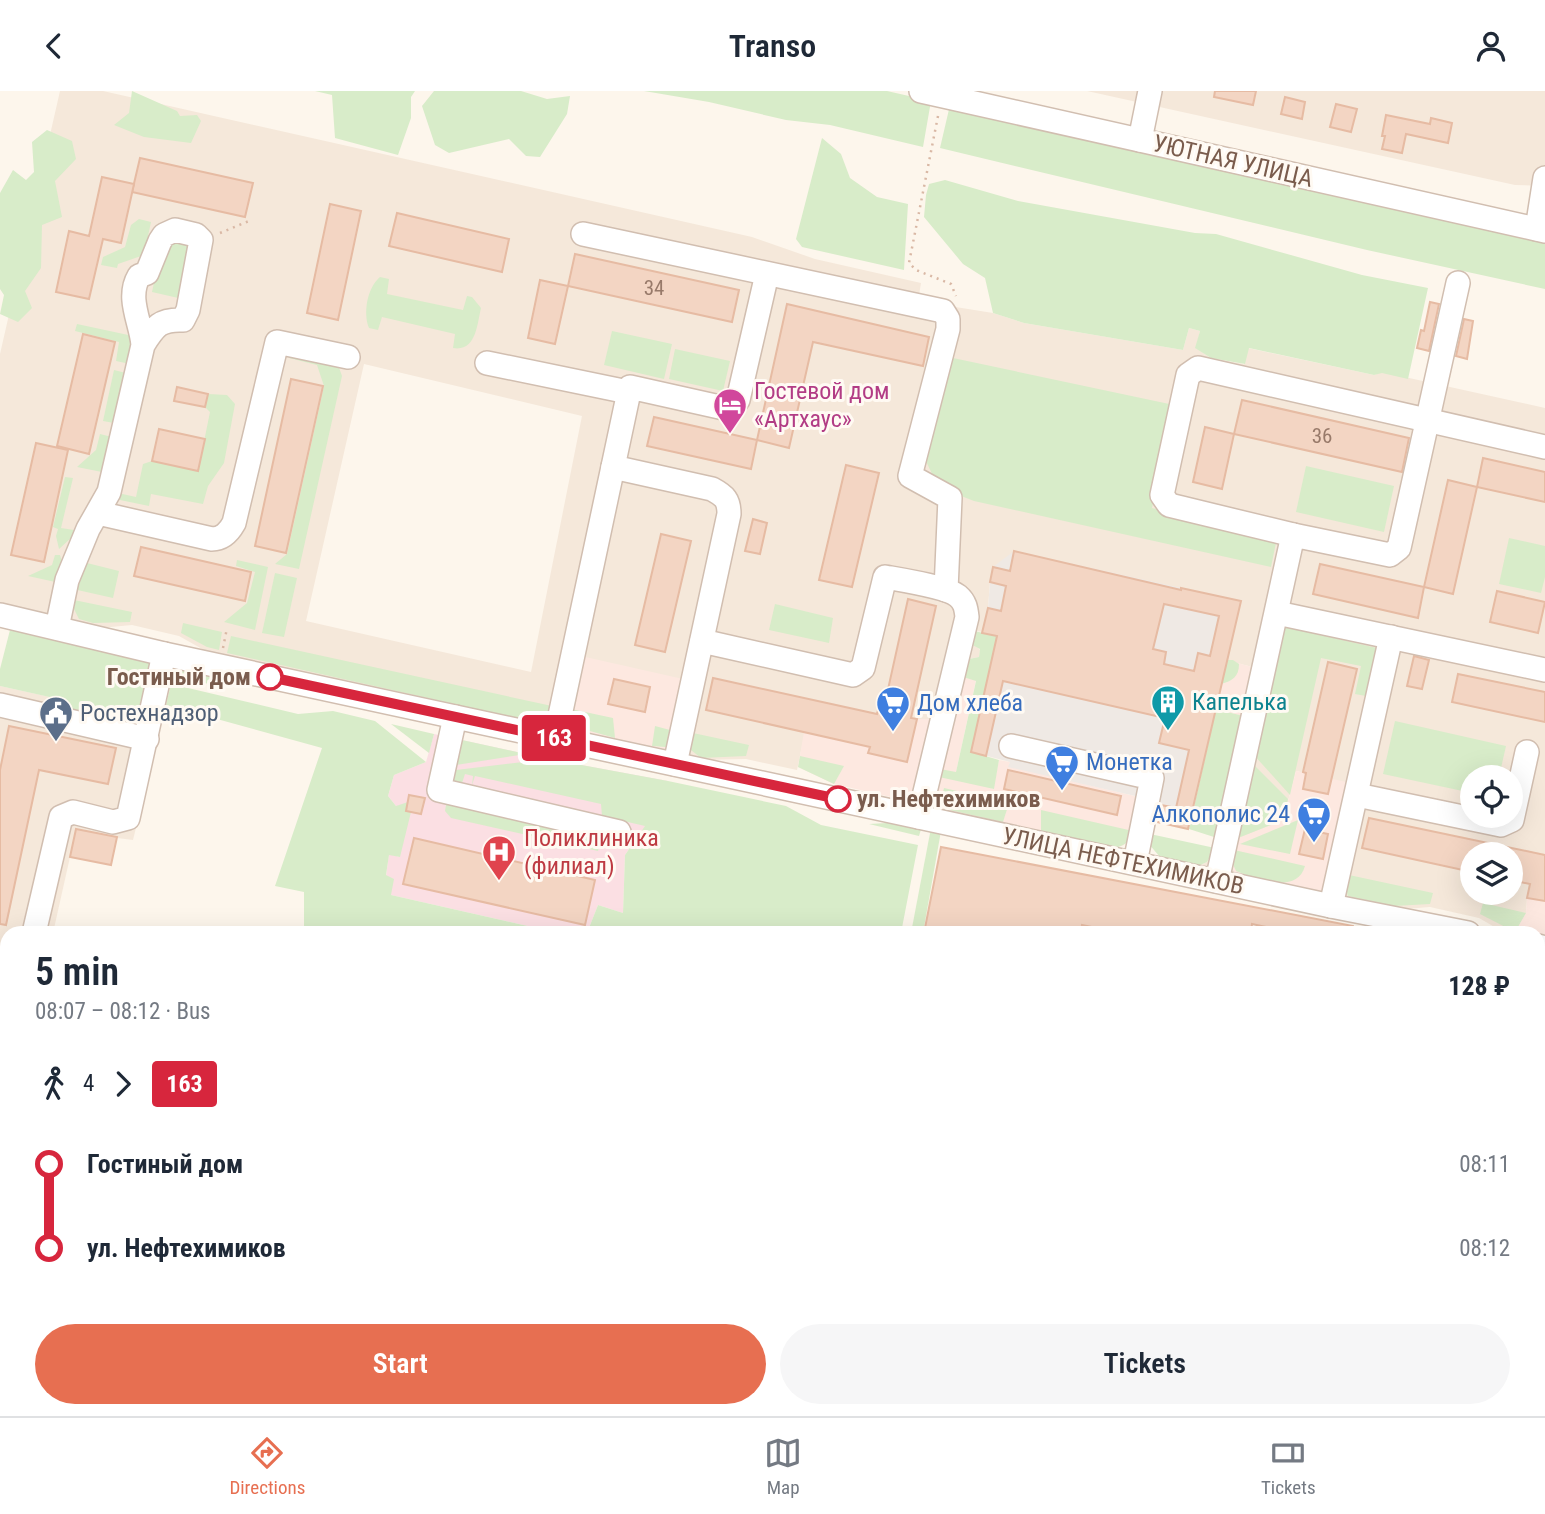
<!DOCTYPE html>
<meta charset="utf-8">
<style>
body{margin:0;font-family:"Roboto Condensed",sans-serif;background:#f6f6f7;color:#1f2937;height:100vh;display:flex;flex-direction:column;font-size:26px;white-space:nowrap}
*{box-sizing:border-box;margin:0}
p{font-size:23px;color:#747a83}
.icon{flex:none;width:38px;height:38px;fill:none;stroke:currentColor;stroke-width:2;stroke-linecap:round;stroke-linejoin:round}
.map{position:relative;flex:1;overflow:hidden}
.side{position:absolute;left:0px;top:835px;width:1545px;height:492px;display:flex;flex-direction:column;background:#fff;border-radius:21px 21px 0 0;box-shadow:0 7px 28px #0002}
.side>*{flex:none}
.badge{padding:0 14px;border-radius:5px;font-size:24px;line-height:46px}
.fabs{position:absolute;left:1460px;top:674px;display:grid;gap:14px}
.fabs a{display:grid;place-items:center;width:63px;height:63px;border-radius:50%;background:#fff;box-shadow:0 7px 28px #0002;font-size:35px}
.map>.badge{position:absolute;translate:-50% -50%;box-shadow:0 0 0 4px #fff}
.legs{display:flex;align-items:center;gap:10px;height:77px;padding:0 35px;font-size:23px}
.legs p{margin-inline-start:auto}
.headline{display:flex;align-items:center;justify-content:space-between;height:119px;padding:0 35px}
h1{font-size:38px;font-weight:600;line-height:52px}
.cta{display:flex;gap:14px;margin-top:auto;padding:14px 35px}
.cta a{flex:1;height:80px;border-radius:42px;background:#e76f51;color:#fff;font-size:28px;font-weight:600;line-height:80px;text-align:center}
.cta a+a{background:#f6f6f7;color:#1f2937}
ul{padding:0 35px;list-style:none}
li{display:flex;align-items:center;gap:24px;height:84px;font-size:26px}
li i{display:grid;place-items:center;width:10px;height:100%;margin:0 9px;background:currentColor}
li i::after{content:'';width:18px;height:18px;margin:-9px;border:5px solid;border-radius:50%;background:#fff}
li p{margin-inline-start:auto}
li:first-child i{background:linear-gradient(#0000 50%,currentColor 0)}
li:last-child i{background:linear-gradient(currentColor 50%,#0000 0)}
header{display:flex;justify-content:space-between;align-items:center;height:91px;padding:0 35px;background:#fff;font-size:32px;font-weight:600}
.tab-bar{display:flex;justify-content:space-around;align-items:center;height:98px;border-top:2px solid #e0e1e3;background:#fff;font-size:19px;color:#747a83}
.tab-bar a{display:grid;justify-items:center;gap:4px}
.tab-bar .active{color:#e76f51}
.map>svg:first-child{display:block}
.residential{fill:#f5e8da;fill-rule:evenodd}
.commercial{fill:#fde8e0}
.industrial{fill:#efe9e4}
.medical{fill:#fbdfe3}
.green{fill:#d8ecc9}
.building{fill:#f3d5c3;stroke:#e6bba3;stroke-width:2;fill-rule:evenodd}
.lines{fill:none;stroke-linecap:round;stroke-linejoin:round}
.minor-casing{stroke:#d1beb0;stroke-width:26}
.path{stroke:#d9b8a5;stroke-width:2.5;stroke-dasharray:2 5;stroke-linecap:butt}
.minor{stroke:#fff;stroke-width:23}
.line-1-casing{stroke:#fff;stroke-width:16}
.line-1{stroke:#d7263d;stroke-width:10}
.stop-1-dot{fill:#fff;stroke:#d7263d;stroke-width:3.5}
.labels{text-anchor:middle;stroke-width:6;stroke-linejoin:round;paint-order:stroke}
.number-label{font-size:21px;fill:#987a6a}
.street-label{font-size:24px;fill:#7a5c4d;stroke:#fffaf3}
.hotel-label{font-size:24px;fill:#b23c85;stroke:#fffaf3;text-anchor:start}
.stop-label{font-size:24px;font-weight:bold;fill:#7a5c4d;stroke:#fffaf3;text-anchor:end}
.culture-label{font-size:24px;fill:#0d838f;stroke:#fffaf3;text-anchor:start}
.shop-label{font-size:24px;fill:#366cbe;stroke:#fffaf3;text-anchor:start}
.service-label{font-size:24px;fill:#4e5e75;stroke:#fffaf3;text-anchor:start}
.health-label{font-size:24px;fill:#be3a42;stroke:#fffaf3;text-anchor:start}
</style>
<header><svg class="icon" aria-label="back" viewBox="0 0 24 24"><path d="M15 5l-7 7 7 7"/></svg>Transo<svg class="icon" aria-label="person" viewBox="0 0 24 24"><circle cx="12" cy="8" r="4"/><path d="M4 21q1-7 8-7t8 7"/></svg></header>
<div class="map">
<svg width="1545" height="1325" viewBox="0 0 1545 1325">
<rect width="100%" height="100%" fill="#fdf6ec"/>
<g class="residential">
<path d="M60,0H103L752,146L815,168L921,192L918,210L993,222L1024,232L1183,259L1189,237L1200,240L1196,257L1211,267L1244,273L1248,257L1374,284L1382,281L1545,317V764L1536,763L1527,807L1526,822L1514,842H1505L1479,827L1430,816L1393,819L1324,805L1333,688L1296,680L1283,729L1244,788L1198,775L1207,771L1212,764L1256,577L1226,569L1071,473L1014,460L990,491L988,517L982,541L971,539L976,554L980,559L979,566L969,568L934,629L917,628L870,656L805,641L797,679L746,668L699,669L662,661L550,625L541,633L226,565L204,559L179,545L132,534L100,537L0,512V263ZM364,273L582,325L531,581L306,530ZM1472,686H1510V724H1472ZM1472,763H1510V802H1472Z"/>
<polygon points="1087,0 1545,0 1545,95 1515,94"/>
<polygon points="170,584 171,593 133,749 117,747 111,774 70,766 53,842 7,842 7,945 0,943 0,595 64,609 62,618"/>
<polygon points="0,1313 7,1315 7,1320 31,1320 50,1325 0,1325"/>
<polygon points="444,1320 644,1320 649,1325 442,1325"/>
</g>
<g class="commercial">
<polygon points="581,565 683,588 672,656 662,661 577,641 568,628"/>
<polygon points="1226,569 1256,577 1243,625 1227,621 1219,605"/>
<polygon points="945,582 976,589 956,681 993,698 999,669 1010,671 1009,675 1143,707 1140,728 1124,754 1115,757 834,693 798,676 804,641 870,655 878,619 917,628 934,628"/>
<polygon points="1296,680 1351,692 1324,805 1237,785 1231,776 1233,749 1283,729"/>
<polygon points="1536,762 1545,764 1545,851 1538,850 1538,842 1514,842 1526,822 1527,807"/>
<polygon points="360,1320 444,1320 442,1325 359,1325"/>
</g>
<g class="industrial">
<polygon points="1014,460 1241,510 1188,738 1140,727 1144,707 1008,676 1010,671 972,661 982,541 988,517 990,491 993,476"/>
<polygon points="162,1320 348,1320 347,1325 196,1325"/>
<polygon points="747,1320 1311,1320 1311,1325 746,1325"/>
</g>
<polygon class="medical" points="434,643 549,668 668,690 646,735 625,764 623,822 598,814 587,842 558,842 391,804 386,785 389,763 400,766 396,715 388,705 394,684 426,671"/>
<g class="green">
<polygon points="132,0 177,20 180,25 197,24 201,30 191,52 144,46 114,34 129,22"/>
<polygon points="315,0 415,0 411,6 411,27 398,64 335,47 332,4"/>
<polygon points="434,0 521,0 547,8 570,5 567,23 540,66 526,65 509,48 449,62 435,54 422,15"/>
<polygon points="644,0 887,0 931,10 923,56 830,34 786,29 709,11"/>
<polygon points="950,14 1545,148 1545,198 1367,159 940,57"/>
<polygon points="47,39 72,50 76,68 55,90 62,126 42,134 41,177 25,200 32,217 18,231 0,223 4,204 0,198 0,102 13,79 26,89 34,81 32,51"/>
<polygon points="822,47 841,63 850,87 877,106 908,113 904,179 802,156 796,148"/>
<polygon points="945,89 1018,110 1195,142 1216,143 1362,184 1428,197 1408,288 1382,282 1374,284 1249,257 1245,273 1211,267 1195,257 1200,240 1189,237 1183,259 1024,232 993,222 985,187 963,173 924,126 926,104 929,93"/>
<polygon points="139,128 151,131 144,164 118,173 117,177 101,174 103,166 125,156 131,134"/>
<polygon points="189,147 187,209 152,201 162,154"/>
<path d="M380,186L389,188L387,203L463,219L467,205L472,206L481,217C477,234 476,261 453,257L455,243L382,226L378,239L369,237C363,222 367,197 380,186Z"/>
<polygon points="77,233 133,245 130,273 116,270 119,251 75,240"/>
<polygon points="612,240 672,253 664,288 604,274"/>
<polygon points="675,258 730,270 723,300 669,288"/>
<polygon points="291,259 338,274 342,285 299,478 275,473 287,463 324,295 317,274 289,267"/>
<polygon points="953,267 1174,314 1152,417 1277,447 1271,476 974,410 951,401 934,387 924,366 946,271"/>
<polygon points="114,279 130,283 119,333 103,330"/>
<polygon points="208,303 227,304 235,313 224,372 208,395 203,413 151,403 149,415 120,409 118,402 136,406 143,373 152,370 198,380 210,321 205,316"/>
<polygon points="100,343 112,346 102,381 77,376 96,359"/>
<polygon points="1306,375 1394,395 1384,441 1296,421"/>
<polygon points="65,386 73,387 61,437 74,439 72,446 59,458 56,445 58,438 53,436"/>
<polygon points="1509,447 1545,455 1545,486 1541,502 1499,493"/>
<polygon points="55,464 60,464 64,479 60,492 28,485 52,474"/>
<polygon points="237,469 268,476 255,539 224,531 247,512 255,481 236,475"/>
<polygon points="83,471 119,480 113,507 73,498"/>
<polygon points="275,482 297,487 284,546 262,542"/>
<polygon points="74,509 132,521 130,531 93,532 79,528 73,516"/>
<polygon points="775,513 833,527 829,552 769,539"/>
<polygon points="183,532 222,541 219,559 207,556 181,542"/>
<polygon points="1281,535 1377,557 1366,605 1355,603 1361,575 1321,567 1290,704 1253,663"/>
<polygon points="10,539 145,566 152,571 138,634 131,635 62,619 63,609 0,595 0,578"/>
<polygon points="970,539 997,545 972,661 999,669 994,698 939,686 940,678 956,681 976,590 960,585 964,566 969,568 979,566 980,558 967,551"/>
<polygon points="231,545 552,615 547,625 535,631 227,562"/>
<path d="M1226,569H1233L1239,573C1239,586 1232,590 1221,593Z"/>
<polygon points="176,576 211,580 209,593 170,584 172,578"/>
<polygon points="171,593 298,623 333,620 375,630 426,671 394,684 388,705 396,715 408,711 411,721 400,766 389,764 386,784 394,788 391,804 558,842 304,842 304,801 275,795 322,657 166,614"/>
<polygon points="1219,605 1227,621 1244,625 1218,743 1214,746 1189,738"/>
<polygon points="571,618 613,627 615,647 579,637 570,626"/>
<polygon points="1395,630 1506,655 1499,686 1472,686 1472,702 1383,683"/>
<polygon points="391,633 434,643 429,662"/>
<polygon points="655,635 670,639 673,643 671,654 665,656 652,655"/>
<polygon points="693,642 749,654 746,665 701,667 691,659"/>
<polygon points="462,649 526,663 456,674"/>
<polygon points="800,665 844,675 834,693 798,676"/>
<polygon points="549,668 668,690 786,715 821,734 918,754 901,842 587,842 598,814 623,822 625,764 645,735 602,725 601,713 475,685 472,694 473,685 465,683 462,692 453,690 456,679"/>
<polygon points="1251,671 1288,708 1283,729 1233,749"/>
<polygon points="944,697 1009,712 1003,731 945,718 940,713"/>
<polygon points="447,708 593,741 600,751 598,760 451,727 445,720"/>
<path d="M1041,719L1133,740C1130,750 1126,754 1115,757L1041,740Z"/>
<polygon points="1298,729 1290,763 1240,753"/>
<polygon points="904,731 922,735 919,745 869,733"/>
<polygon points="931,737 941,740 923,842 911,842"/>
<polygon points="1150,743 1215,757 1207,771 1198,775 1160,766 1148,752"/>
<path d="M1234,759L1305,775C1297,804 1256,788 1236,780L1231,769Z"/>
<polygon points="1349,784 1433,802 1430,813 1394,815 1348,805 1345,796"/>
<polygon points="1483,812 1526,822 1515,841 1480,823"/>
<rect x="0" y="1058" width="7" height="56"/>
<polygon points="7,1217 7,1315 0,1313 0,1252"/>
<polygon points="31,1320 111,1320 115,1325 50,1325"/>
<polygon points="125,1320 162,1320 196,1325 130,1325"/>
<polygon points="644,1320 727,1320 726,1325 649,1325"/>
</g>
<g class="building">
<polygon points="1215,0 1256,0 1253,14 1214,6"/>
<polygon points="1285,6 1305,11 1302,28 1281,23"/>
<polygon points="1336,13 1357,18 1351,41 1330,36"/>
<polygon points="1386,24 1430,33 1431,27 1452,32 1448,52 1406,43 1402,62 1382,58 1385,45 1382,45"/>
<polygon points="140,67 253,92 245,126 132,101"/>
<polygon points="102,86 134,93 121,152 103,148 89,208 56,201 69,140 89,145"/>
<polygon points="330,113 361,120 338,229 307,222"/>
<polygon points="397,122 509,148 502,181 389,155"/>
<polygon points="575,163 739,199 732,231 568,195"/>
<polygon points="540,189 568,195 555,253 528,247"/>
<polygon points="1430,211 1439,213 1429,260 1417,257 1421,239 1424,240"/>
<polygon points="787,213 929,246 923,275 813,251 789,357 757,349"/>
<polygon points="1464,228 1473,230 1467,268 1456,265"/>
<polygon points="83,243 115,251 89,363 57,355"/>
<polygon points="291,288 323,295 286,462 255,455"/>
<polygon points="177,296 208,303 205,316 174,310"/>
<polygon points="1242,309 1409,347 1402,381 1234,343"/>
<polygon points="654,326 757,349 751,378 647,355"/>
<polygon points="1205,336 1234,343 1222,398 1193,391"/>
<polygon points="159,338 205,348 198,380 152,370"/>
<polygon points="36,352 68,359 44,471 11,464"/>
<polygon points="1483,367 1545,381 1545,411 1477,396"/>
<polygon points="846,374 879,382 852,496 819,489"/>
<polygon points="1448,389 1477,396 1453,503 1424,496"/>
<polygon points="753,428 767,432 760,463 745,460"/>
<polygon points="661,443 691,450 665,561 635,554"/>
<polygon points="141,456 251,481 245,510 134,485"/>
<path d="M1014,460L1181,499V497L1241,510L1188,738L1157,731L1161,714L1176,717L1189,659L1159,652L1165,627L1003,590L986,665L971,661L997,545L982,542L988,517L1001,520L1006,495L990,491L993,476L1010,480ZM1164,513L1219,525L1210,565L1198,562L1194,580L1164,573L1166,561L1153,558Z"/>
<polygon points="1320,473 1424,496 1418,527 1313,503"/>
<polygon points="1497,500 1545,511 1538,542 1490,531"/>
<polygon points="908,508 936,515 911,627 917,628 907,671 868,662 870,656 706,619 713,587 877,623 878,619 883,621"/>
<polygon points="1414,565 1429,569 1422,598 1407,595"/>
<polygon points="1328,571 1357,578 1328,703 1303,698 1306,682 1303,681"/>
<polygon points="1458,583 1545,601 1545,631 1452,611"/>
<polygon points="614,588 650,596 645,621 608,613"/>
<polygon points="9,635 116,657 108,693 39,679 6,834 0,833 0,679"/>
<polygon points="1008,679 1121,705 1117,724 1004,698"/>
<polygon points="409,704 425,707 421,723 406,720"/>
<polygon points="1369,727 1545,764 1545,810 1527,807 1530,793 1510,789 1510,761 1510,763 1472,763 1472,781 1362,757"/>
<polygon points="76,738 117,746 111,774 70,766"/>
<polygon points="1305,738 1328,743 1323,768 1299,763"/>
<polygon points="414,747 595,789 585,834 403,793"/>
<polygon points="941,756 1353,835 1353,842 1295,842 1252,833 1251,842 1120,842 1082,834 1081,842 924,842"/>
</g>
<g class="lines">
<g class="minor-casing">
<g id="minor">
<polyline points="921,0 1545,140"/>
<polyline points="1140,49 1150,0"/>
<polyline points="1537,138 1545,87"/>
<polyline points="583,143 943,220 948,228 948,238 910,385 950,407 946,499"/>
<polyline points="487,272 628,301"/>
<path d="M613,376L712,398C725,405 729,409 729,423L675,673"/>
<path d="M98,422L212,448C223,448 229,441 234,432L277,251L348,266"/>
<polyline points="1293,444 1169,414 1162,404 1188,284 1198,277 1545,356"/>
<polyline points="1277,522 1545,579"/>
<polyline points="0,524 164,563 1331,815 1468,842"/>
<path d="M57,537L67,489L88,438L109,401L143,254C155,235 160,228 183,229L188,219L201,149L196,144L175,139L164,144L160,150L147,182L139,185C126,207 141,231 143,254"/>
<path d="M702,550L853,584L863,577L885,486C902,489 947,496 958,505C965,511 966,517 967,526L919,726"/>
<polyline points="0,614 147,648"/>
<polyline points="455,626 439,699 619,741"/>
<polyline points="555,648 630,296 724,317 732,315 738,309 767,183"/>
<polyline points="1011,655 1152,687 1135,772"/>
<polyline points="1357,704 1501,734 1512,729 1527,661"/>
<polyline points="1217,790 1293,444 1390,464 1399,457 1458,192"/>
<polyline points="1331,815 1391,546"/>
<polyline points="34,842 61,726 73,721 113,731 128,727 164,563"/>
<polyline points="1538,855 1545,857"/>
<polyline points="0,925 7,926"/>
<polyline points="0,1123 7,1123"/>
<polyline points="0,1217 7,1184"/>
<polyline points="1538,1275 1545,1245"/>
<polyline points="628,1320 633,1325"/>
<polyline points="388,1325 389,1320"/>
<polyline points="473,1325 479,1320 499,1325"/>
<polyline points="608,1325 609,1320"/>
<polyline points="775,1325 777,1320"/>
<polyline points="826,1325 827,1320"/>
<polyline points="877,1325 877,1320"/>
<polyline points="1527,1325 1528,1320"/>
</g>
</g>
<g class="path">
<polyline points="938,25 909,172 916,179 951,193 956,205"/>
<polyline points="220,142 249,130"/>
<polyline points="223,557 227,537"/>
<polyline points="1538,1008 1545,980"/>
<polyline points="1473,1325 1474,1320"/>
</g>
<use href="#minor" class="minor"/>
</g>
<g class="lines">
<g class="line-1-casing">
<polyline id="line-1" points="270,586 838,708"/>
</g>
<use href="#line-1" class="line-1"/>
</g>
<defs>
<g id="hotel-pin" transform="scale(1.75)"><path d="M0 17L-7.5 6A9.5 9.5 0 1 1 7.5 6Z" fill="#d1479c" stroke="#fffaf3"/><path d="M-6-4.5h1.5V1H6V5H4.5V3h-9V5H-6ZM-4 0a1.8 1.8 0 1 1 3.6 0ZM.5 0V-2.5h3Q6-2.5 6 0Z" fill="#fff"/></g>
<g id="building-pin" transform="scale(1.75)"><path d="M0 17L-7.5 6A9.5 9.5 0 1 1 7.5 6Z" fill="#0f9aa8" stroke="#fffaf3"/><path d="M-4-6H4V6H1V3H-1V6H-4ZM-2.5-4.3h1.7v1.8h-1.7ZM.8-4.3h1.7v1.8H.8ZM-2.5-1h1.7V.8h-1.7ZM.8-1h1.7V.8H.8Z" fill="#fff"/></g>
<g id="supermarket-pin" transform="scale(1.75)"><path d="M0 17L-7.5 6A9.5 9.5 0 1 1 7.5 6Z" fill="#3f7fe0" stroke="#fffaf3"/><path d="M-6-5.5h2.5l.6 2H6L4.5 2H-2.5L-4.4-4H-6ZM-1.5 3.2a1.3 1.3 0 1 0 .1 0ZM3 3.2a1.3 1.3 0 1 0 .1 0Z" fill="#fff"/></g>
<g id="civic-pin" transform="scale(1.75)"><path d="M0 17L-7.5 6A9.5 9.5 0 1 1 7.5 6Z" fill="#5c6f8a" stroke="#fffaf3"/><path d="M-.6-6.5H3V-4.5H.6V-3L4-1V1h2V6H-6V1h2V-1L-.6-3ZM-1.2 2.5V6h2.4V2.5Z" fill="#fff"/></g>
<g id="hospital-pin" transform="scale(1.75)"><path d="M0 17L-7.5 6A9.5 9.5 0 1 1 7.5 6Z" fill="#e0444e" stroke="#fffaf3"/><path d="M-5-5h3v3.5h4V-5h3V5h-3V1.5h-4V5h-3Z" fill="#fff"/></g>
</defs>
<g fill-rule="evenodd">
<use href="#hotel-pin" x="730" y="314"/>
<use href="#building-pin" x="1168" y="611"/>
<use href="#supermarket-pin" x="893" y="612"/>
<use href="#civic-pin" x="56" y="622"/>
<use href="#supermarket-pin" x="1062" y="671"/>
<use href="#supermarket-pin" x="1314" y="723"/>
<use href="#hospital-pin" x="499" y="761"/>
</g>
<g class="stop-1-dot">
<circle cx="270" cy="586" r="12"/>
<circle cx="838" cy="708" r="12"/>
</g>
<g class="labels">
<g class="number-label">
<text x="654" y="204">34</text>
<text x="1322" y="352">36</text>
</g>
<g class="street-label">
<text transform="translate(1233 70) rotate(13)" y="8">УЮТНАЯ УЛИЦА</text>
<text transform="translate(1123 770) rotate(12)" y="8">УЛИЦА НЕФТЕХИМИКОВ</text>
</g>
<g class="hotel-label">
<text x="754" y="308">Гостевой дом<tspan x="754" dy="28">«Артхаус»</tspan></text>
</g>
<g class="stop-label">
<text x="251" y="594">Гостиный дом</text>
<text x="857" y="716" text-anchor="start">ул. Нефтехимиков</text>
</g>
<g class="culture-label">
<text x="1192" y="619">Капелька</text>
</g>
<g class="shop-label">
<text x="917" y="620">Дом хлеба</text>
<text x="1086" y="679">Монетка</text>
<text x="1290" y="731" text-anchor="end">Алкополис 24</text>
</g>
<g class="service-label">
<text x="80" y="630">Ростехнадзор</text>
</g>
<g class="health-label">
<text x="524" y="755">Поликлиника<tspan x="524" dy="28">(филиал)</tspan></text>
</g>
</g>
</svg>
<div class="fabs">
<a><svg class="icon" aria-label="locate" viewBox="0 0 24 24"><circle cx="12" cy="12" r="6"/><path d="M12 2v4M12 18v4M2 12h4M18 12h4"/></svg></a>
<a><svg class="icon" aria-label="layers" viewBox="0 0 24 24"><path d="M12 4l9 5-9 5-9-5zM3 14l9 5 9-5"/></svg></a>
</div>
<b class="badge" style="left:554px;top:647px;background:#d7263d;color:#fff">163</b>
<section class="side">
<div class="headline"><div><h1>5 min</h1><p>08:07 – 08:12 · Bus</p></div><b>128 ₽</b></div>
<div class="legs"><svg class="icon" aria-label="walk" viewBox="0 0 24 24"><circle cx="13" cy="4" r="2"/><path d="M13 8l-2 6 4 7M11 14l-3 7M7 12l3-4h3l4 4"/></svg>4<svg class="icon" aria-label="forward" viewBox="0 0 24 24"><path d="M9 5l7 7-7 7"/></svg><b class="badge" style="background:#d7263d;color:#fff">163</b></div>
<ul>
<li><i style="color:#d7263d"></i><b>Гостиный дом</b><p>08:11</p></li>
<li><i style="color:#d7263d"></i><b>ул. Нефтехимиков</b><p>08:12</p></li>
</ul>
<div class="cta"><a>Start</a><a>Tickets</a></div>
</section>
</div>
<nav class="tab-bar">
<a class="active"><svg class="icon" aria-label="directions" viewBox="0 0 24 24"><path d="M12 3l9 9-9 9-9-9zM9 14v-3h6M13 9l2 2-2 2"/></svg>Directions</a>
<a><svg class="icon" aria-label="map" viewBox="0 0 24 24"><path d="M3 6l6-2 6 2 6-2v14l-6 2-6-2-6 2zM9 4v14M15 6v14"/></svg>Map</a>
<a><svg class="icon" aria-label="tickets" viewBox="0 0 24 24"><path d="M3 7h18v10H3zM15 7v10"/></svg>Tickets</a>
</nav>
